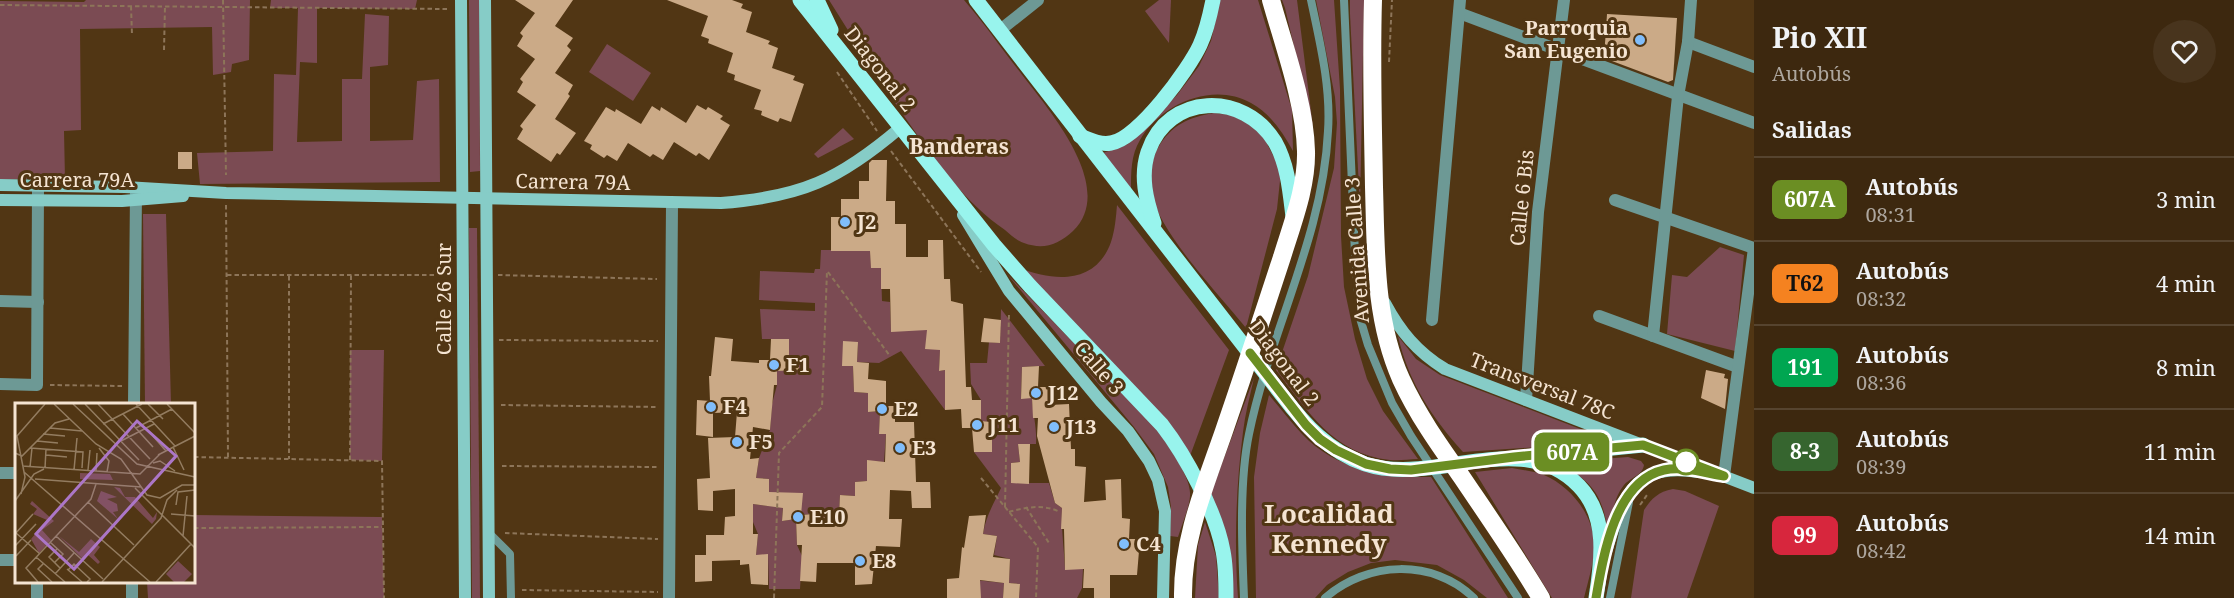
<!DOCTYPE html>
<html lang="es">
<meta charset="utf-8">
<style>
body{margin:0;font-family:"Noto Serif",serif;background:#48341d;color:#f1f3f6;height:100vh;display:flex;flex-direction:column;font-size:22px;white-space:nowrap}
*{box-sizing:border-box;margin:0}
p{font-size:20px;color:#ada69e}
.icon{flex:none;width:33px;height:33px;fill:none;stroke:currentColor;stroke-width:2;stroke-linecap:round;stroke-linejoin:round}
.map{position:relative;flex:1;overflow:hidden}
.details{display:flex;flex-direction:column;background:#3d280f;width:480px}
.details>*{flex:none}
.badge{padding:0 12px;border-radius:9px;font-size:21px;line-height:39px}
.map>.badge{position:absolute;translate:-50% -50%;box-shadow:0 0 0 3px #fff}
h2{padding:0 18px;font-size:22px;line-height:54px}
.round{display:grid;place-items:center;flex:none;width:63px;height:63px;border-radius:32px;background:#48341d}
.head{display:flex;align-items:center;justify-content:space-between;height:102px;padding:0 18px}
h1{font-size:28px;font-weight:700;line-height:45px}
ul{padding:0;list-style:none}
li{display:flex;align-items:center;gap:18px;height:84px;padding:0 18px;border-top:2px solid #56442f}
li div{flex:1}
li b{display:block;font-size:22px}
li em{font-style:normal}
li .badge{min-width:66px;font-weight:700;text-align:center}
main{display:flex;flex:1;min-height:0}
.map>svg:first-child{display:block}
.green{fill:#7b4b53}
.building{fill:#cbaa87}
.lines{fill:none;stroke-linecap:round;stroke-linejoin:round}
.path{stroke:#8d7559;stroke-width:2;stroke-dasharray:4.5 3;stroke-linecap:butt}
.lane{stroke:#6d9995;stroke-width:8}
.street{stroke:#6d9995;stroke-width:12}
.secondary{stroke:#86ccc7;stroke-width:12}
.primary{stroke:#98f4ed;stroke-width:15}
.highway{stroke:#fff;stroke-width:18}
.line-casing{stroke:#fff;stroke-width:14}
.line{stroke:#6b8e23;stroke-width:9}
.poi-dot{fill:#80bdfa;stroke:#513614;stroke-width:2}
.stop-dot{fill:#fff;stroke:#6b8e23;stroke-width:3}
.labels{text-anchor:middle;stroke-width:6;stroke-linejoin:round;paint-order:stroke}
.poi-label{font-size:20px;font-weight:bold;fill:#f5e4d2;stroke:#513614;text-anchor:start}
.street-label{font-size:20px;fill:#f5e4d2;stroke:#513614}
.neighbourhood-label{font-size:21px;font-weight:bold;fill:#f5e4d2;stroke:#513614}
.district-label{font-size:26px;font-weight:bold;fill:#f5e4d2;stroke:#513614}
.inset-road{fill:none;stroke:#937c60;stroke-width:1.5}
.view{fill:#ac76c7;fill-opacity:0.15;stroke:#ac76c7;stroke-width:3}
.inset-edge{fill:none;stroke:#f5e4d2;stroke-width:3}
</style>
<main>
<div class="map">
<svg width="1754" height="598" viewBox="0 0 1754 598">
<rect width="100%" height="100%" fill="#513614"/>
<g class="green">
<polygon points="86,0 250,0 249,60 232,64 231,72 213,75 212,27 80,29 81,130 64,131 65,179 0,179 0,1 84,2"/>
<polygon points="271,0 417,0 415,9 317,8 317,63 300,62 297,142 342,141 342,79 362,79 365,14 389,16 388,65 370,67 370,141 413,140 417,81 439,79 440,182 200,184 197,153 273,151 274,74 296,75 298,8 270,8"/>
<polygon points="469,0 479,0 480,171 470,172"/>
<path d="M829,0H964C984,23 1001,48 1020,72C1047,108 1118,187 1073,231C1058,245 1043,250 1024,243C1017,241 1011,235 1005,230C966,203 938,165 911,126C882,85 856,43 829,0Z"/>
<polygon points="1159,0 1171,0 1169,43 1145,11"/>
<path d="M1220,0H1258L1292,110L1293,151C1283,133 1270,113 1251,103C1213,81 1160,104 1140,140C1131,155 1131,172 1131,189L1103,153L1128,144L1177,95L1199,66L1211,41Z"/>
<polygon points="1282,0 1297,0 1313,127 1285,8"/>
<path d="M1316,0H1334L1340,89L1341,236L1344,287L1355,339L1367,379L1383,411L1418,459C1409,459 1399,461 1390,460C1333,454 1308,411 1276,370L1308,276L1334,168L1337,123L1335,97Z"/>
<polygon points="1350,0 1364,0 1360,208 1350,14"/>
<polygon points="607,44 651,73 633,101 589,72"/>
<path d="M1214,113L1231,115L1247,123L1263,136L1281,171L1277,209L1246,328C1219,294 1159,233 1151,192C1148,178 1151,160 1158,148C1171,125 1189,117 1214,113Z"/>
<polygon points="843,128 854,139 818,158 814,154"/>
<path d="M1117,205L1229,350L1190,456L1020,268C1055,282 1096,284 1111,242C1115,230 1116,217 1117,205Z"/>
<polygon points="143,214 166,214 171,404 145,404"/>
<polygon points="870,227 871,268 881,268 882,301 890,302 891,331 916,311 940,350 939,371 945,370 945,410 901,351 879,363 857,362 858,342 853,366 854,392 868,393 868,412 880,411 879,434 886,434 884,462 867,461 867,481 855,482 855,496 840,495 839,515 813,530 814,514 801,515 784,493 782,521 796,519 797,545 802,556 800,589 769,589 768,555 756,555 758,534 753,522 753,504 769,506 769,479 756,478 759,458 770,430 772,404 777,385 777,371 789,370 789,339 762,339 760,309 815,311 815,303 759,300 760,271 814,273 815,269 820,269 821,250 850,250"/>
<polygon points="469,228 477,228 480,598 472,598"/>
<polygon points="1720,247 1744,255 1735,351 1667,334 1672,275 1687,277"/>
<path d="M1007,274L1156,428C1166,443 1192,477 1190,496C1189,509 1182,524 1178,537L1170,536L1171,507L1168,487L1154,454L1134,427Z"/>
<path d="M1001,309L1045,366L1022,367L1021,398H1032C1033,415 1037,427 1036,444H1018L1020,462L1011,463V483H1049L1055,503L1062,508C1061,528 1064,548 1065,569H1083L1082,588L1077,598H1019L1020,584L1009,583L1010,559L994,555L997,536L983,534C986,516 993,505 1001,488L974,452L991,451L992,422L981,421V400L971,384L970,363H987L989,342L1000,343Z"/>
<path d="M1398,336L1416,359L1440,375L1614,442L1463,452C1432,418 1408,381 1398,336Z"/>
<polygon points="350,350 384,350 382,461 350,460"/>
<path d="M1254,378C1250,396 1245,414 1243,432C1236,486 1234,544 1238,598H1232L1211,493Z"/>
<path d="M1269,395C1280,408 1291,422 1302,434C1336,470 1384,477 1431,477L1508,598H1487L1464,580L1437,565L1395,560L1371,563L1348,572L1327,585L1315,598H1256L1254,477L1260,433Z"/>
<path d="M1628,457L1641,461L1644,465C1642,476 1631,477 1624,485C1614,497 1612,516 1608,531C1601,490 1592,485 1561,462Z"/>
<path d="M1512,468C1522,470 1534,471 1544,475C1570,486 1593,514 1594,543C1595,560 1588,581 1584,598H1552L1475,472Z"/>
<path d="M1673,489L1685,491L1719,506L1687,598H1631L1644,510C1652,498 1658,492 1673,489Z"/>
<polygon points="194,515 382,517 384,598 148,598 147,582 194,582"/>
<polygon points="1205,522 1216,556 1219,598 1195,598 1198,545"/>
<polygon points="975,580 1004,583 1003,598 981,598"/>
</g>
<g class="building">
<polygon points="515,0 573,0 555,26 573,38 567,46 571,50 555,73 573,85 568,94 570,96 555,119 576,133 560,155 557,153 551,162 517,139 523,129 520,126 536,105 517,92 523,82 520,79 535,59 517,46 523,36 520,33 535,13"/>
<polygon points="667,0 732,0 743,4 741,8 752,12 746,32 770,41 768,44 778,48 772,68 795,76 793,80 804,84 791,122 780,118 778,122 761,115 762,111 754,109 761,90 734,80 735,75 727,72 733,53 708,43 709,39 701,36 708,16"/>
<polygon points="1607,14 1677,18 1673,80 1668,82 1604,58"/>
<polygon points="697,105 706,110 708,107 723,116 720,119 730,125 709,160 699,153 696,156 674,142 663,160 653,154 650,157 628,143 617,161 607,155 604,158 590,149 592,145 584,141 606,107 615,112 616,109 641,124 652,106 660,111 661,107 686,123"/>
<rect x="178" y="152" width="14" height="17"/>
<polygon points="872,160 887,160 886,201 895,201 895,224 906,224 906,257 928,257 928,240 943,240 944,279 950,279 951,301 963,304 966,387 971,387 972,400 981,400 981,421 992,422 992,452 974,452 972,428 962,428 961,409 945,410 945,370 939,371 940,350 925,349 927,330 891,332 890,289 881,289 881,268 871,268 870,251 831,251 831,217 841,217 841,199 859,199 859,181 869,181 869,163"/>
<polygon points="984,318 1001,320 1000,343 981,342"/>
<polygon points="715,337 733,339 731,361 759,363 759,360 770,360 771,339 789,339 789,361 799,361 799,370 777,371 777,385 774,385 770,430 753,427 750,459 759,458 756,478 769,479 769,492 803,493 801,515 814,514 814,519 839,515 840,495 855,496 855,482 867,481 867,460 885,462 886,434 879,434 880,411 868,412 868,393 854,392 853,366 842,366 843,341 858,342 857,362 869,363 868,379 886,381 886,406 895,406 895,422 914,422 916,482 930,482 931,508 912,508 911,491 890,490 889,519 902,519 900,547 876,546 872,584 855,585 855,563 817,563 816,582 800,581 802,545 797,545 796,519 782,521 783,508 753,504 753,534 758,534 756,555 768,554 768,585 751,584 749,564 740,565 740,560 712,561 712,581 695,582 695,555 706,555 706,535 724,535 725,517 735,516 735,489 713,491 713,511 698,510 697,479 710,478 708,438 735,437 737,412 713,413 713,437 696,435 697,400 710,401 709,376 711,376"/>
<polygon points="1039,366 1038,387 1051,387 1050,405 1069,404 1071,449 1075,449 1075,466 1086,467 1084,502 1106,500 1105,480 1121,479 1122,518 1130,519 1129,539 1140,539 1137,575 1110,575 1110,598 1094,598 1094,588 1083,588 1084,569 1065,570 1064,529 1061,529 1062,508 1055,503 1037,436 1038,418 1033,418 1032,398 1021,399 1022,367"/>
<polygon points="1706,370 1725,374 1724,378 1728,379 1725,409 1701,398"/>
<polygon points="1018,444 1030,444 1029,484 1011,483 1011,463 1020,462"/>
<polygon points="986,515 983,534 997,536 993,557 1010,559 1009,583 1020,584 1019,598 1003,598 1004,583 980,580 981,598 947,598 947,579 959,578 962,547 964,548 969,516"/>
</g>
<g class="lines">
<g class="path">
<polyline points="223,0 226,175"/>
<polyline points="0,5 447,9"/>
<polyline points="131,6 132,35"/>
<polyline points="164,50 165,6"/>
<polyline points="1389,62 1392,0"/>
<polyline points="837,72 877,131"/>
<polyline points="891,151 981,272"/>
<polyline points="226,205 228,457"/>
<polyline points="828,272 890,356"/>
<polyline points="227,275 449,275"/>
<polyline points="498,275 657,279"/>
<polyline points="289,276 289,459"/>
<polyline points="499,340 658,341"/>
<polyline points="50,385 122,386"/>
<polyline points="501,405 658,407"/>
<polyline points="194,457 382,461 384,598"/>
<polyline points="350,460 351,275"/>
<polyline points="502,466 658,467"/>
<polyline points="981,478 1038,547 1036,598"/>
<polyline points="1640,505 1647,495"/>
<polyline points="1005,507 1009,312"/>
<polyline points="1026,507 1049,543"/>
<path d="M1009,512C1026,507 1044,504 1060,512"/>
<polyline points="194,528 382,527"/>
<polyline points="505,533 658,539"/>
<polyline points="522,590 658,592"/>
<polyline points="774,598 779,453 822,407 827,271"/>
</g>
<g class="lane">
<polyline points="1344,0 1355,254 1360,318 1368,345 1392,403 1411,436 1518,598"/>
<polyline points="489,533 510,554 511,598"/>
<path d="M1244,598C1242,549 1239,482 1249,434C1270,331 1323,237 1328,131C1331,87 1320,43 1311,0"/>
<path d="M1325,598C1367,561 1433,558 1474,598"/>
<polyline points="1610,598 1629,502"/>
</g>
<g class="street">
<polyline points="1459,13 1754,123"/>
<polyline points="999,31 1038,0"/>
<polyline points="1688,42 1754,67"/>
<polyline points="1615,200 1754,248"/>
<polyline points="0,301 38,302"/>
<polyline points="1599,316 1738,367"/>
<polyline points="1432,320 1460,0"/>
<polyline points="1653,336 1678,96 1688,42 1691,0"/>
<polyline points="0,384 37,385 38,190"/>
<polyline points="1526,400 1538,212 1564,0"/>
<polyline points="134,404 136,192"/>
<polyline points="0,473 16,473"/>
<polyline points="1724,476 1754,248"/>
<polyline points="0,560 16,560"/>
<polyline points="37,598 37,582"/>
<polyline points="132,598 132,582"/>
<polyline points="669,598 672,204"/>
</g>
<g class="secondary">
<polyline points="461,0 465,598"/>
<polyline points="485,0 489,598"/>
<path d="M0,185L125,187L226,193L721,203C801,197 839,180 900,128"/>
<polyline points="0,200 122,201 183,196"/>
<polyline points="963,215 1009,291 1101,402 1128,431 1149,461 1158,480 1165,511 1163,598"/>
<path d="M1385,303C1400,331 1417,352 1445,369L1754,488"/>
<path d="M1604,558C1622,502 1628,461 1699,472"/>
</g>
<g class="primary">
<path d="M800,0L994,245L1030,286L1162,425C1186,456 1216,512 1223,551C1226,566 1226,582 1226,598"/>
<polyline points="817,0 831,30"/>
<path d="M976,0L1282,395C1305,425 1328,451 1365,464C1435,487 1521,426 1579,486C1608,516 1602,560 1596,598"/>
<path d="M1080,136C1090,140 1100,145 1111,143C1138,139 1189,69 1200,45C1207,30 1210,15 1213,0"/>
<path d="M1154,223C1146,200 1140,176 1148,152C1168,93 1244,91 1275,142C1288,165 1290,192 1293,217"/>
<polyline points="1532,456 1643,445"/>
</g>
<g class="highway">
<path d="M1373,0C1371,62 1373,125 1374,187C1376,252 1374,318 1401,379C1417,414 1439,445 1461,476C1488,516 1516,556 1541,598"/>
<path d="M1183,598C1182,539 1205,486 1224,431C1244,373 1263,315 1282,257C1292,224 1307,187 1306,151C1305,104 1284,46 1271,0"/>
</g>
</g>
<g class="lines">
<g class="line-casing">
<path id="line" d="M1250,353L1306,425L1320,439L1336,450L1366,464L1390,469L1411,470L1514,457L1643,445L1724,476C1705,473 1683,466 1664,470C1615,481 1603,556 1596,598"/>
</g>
<use href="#line" class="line"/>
</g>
<g class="poi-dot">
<circle cx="1640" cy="40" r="6"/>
<circle cx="845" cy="222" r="6"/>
<circle cx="774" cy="365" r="6"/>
<circle cx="1036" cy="393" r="6"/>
<circle cx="711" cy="407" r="6"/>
<circle cx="882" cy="409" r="6"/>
<circle cx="977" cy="425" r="6"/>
<circle cx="1054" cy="427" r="6"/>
<circle cx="737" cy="442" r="6"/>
<circle cx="900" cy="448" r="6"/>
<circle cx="798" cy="517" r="6"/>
<circle cx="1124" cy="544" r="6"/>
<circle cx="860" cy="561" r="6"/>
</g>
<circle class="stop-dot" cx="1686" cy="462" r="12"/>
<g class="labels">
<g class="poi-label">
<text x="1628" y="35" text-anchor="end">Parroquia<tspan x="1628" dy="23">San Eugenio</tspan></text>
<text x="857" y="229">J2</text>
<text x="786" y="372">F1</text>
<text x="1048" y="400">J12</text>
<text x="723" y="414">F4</text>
<text x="894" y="416">E2</text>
<text x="989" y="432">J11</text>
<text x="1066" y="434">J13</text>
<text x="749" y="449">F5</text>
<text x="912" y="455">E3</text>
<text x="810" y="524">E10</text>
<text x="1136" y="551">C4</text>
<text x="872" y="568">E8</text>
</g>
<g class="street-label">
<text transform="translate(880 69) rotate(52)" y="7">Diagonal 2</text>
<text x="77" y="187">Carrera 79A</text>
<text transform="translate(573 182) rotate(1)" y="7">Carrera 79A</text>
<text transform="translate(1522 198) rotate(-84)" y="7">Calle 6 Bis</text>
<text transform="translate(1357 250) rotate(-94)" y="7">Avenida Calle 3</text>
<text transform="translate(444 299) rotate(-90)" y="7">Calle 26 Sur</text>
<text transform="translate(1284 363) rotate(53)" y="7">Diagonal 2</text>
<text transform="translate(1099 368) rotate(49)" y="7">Calle 3</text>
<text transform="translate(1542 386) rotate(21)" y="7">Transversal 78C</text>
</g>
<g class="neighbourhood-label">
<text x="959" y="154">Banderas</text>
</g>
<g class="district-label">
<text x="1329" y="523">Localidad<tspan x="1329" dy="30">Kennedy</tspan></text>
</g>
</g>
<g transform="translate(15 403)">
<rect width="180" height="180" fill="#513614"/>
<path d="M65,70L95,71L98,77L65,76ZM99,84L105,85L110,94H120L138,115L142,109L141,116L137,121ZM86,88L102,94L92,96L102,101L103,108L98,109L103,116L82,98ZM17,98L39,118L27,127L36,137L24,150L16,136L32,117L18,111L22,106L15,101ZM44,133L64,149L76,136L85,144L79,152L85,159L83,161L73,152L68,156ZM163,158L177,171L169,179H159L151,171Z" fill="#7b4b53"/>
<path class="inset-road" d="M39,1L81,41L106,56L132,92L145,95L167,82H180M58,1L122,61L180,74M70,1L124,57M83,1L135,56M121,1L160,43M133,1L148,16M152,1L180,30M108,11L138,44M88,21L127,1M35,25L67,28M121,25L157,6M28,31L50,33M138,33L151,48M22,38L43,40M106,38L139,21M158,44L169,67M15,45L68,49L67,65M84,45L94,58L92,69M0,50L7,53L40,20L54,16M31,52L52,54M143,52L180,33M138,60L145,58L160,68M7,63L125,71L145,51M15,64L17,45M30,65L31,46M59,67L62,35M73,67L75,47M81,68L82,50M9,69L135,179M20,76L126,84M120,85L180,145M6,91L10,74L2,33L30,1M0,98L19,71L29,66M73,99L119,142M161,102L163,89L180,87M156,111L180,113M1,130L25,151M0,131L18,111M41,133L88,176M168,133L172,93M35,139L48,151L40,159M0,143L21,121M42,146L34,154L45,165M1,153L16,137M21,154L50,179M29,160L23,166L37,179M52,166L67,179M53,167L59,161L75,176L72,179M40,171L59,150M23,179L11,165L76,96L81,81M87,179L146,115L152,97L162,87M141,179L176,141"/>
<path class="view" d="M122,18L161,53L59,166L21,131Z"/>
<rect width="180" height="180" class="inset-edge"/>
</g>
</svg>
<b class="badge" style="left:1572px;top:452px;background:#6b8e23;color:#fff">607A</b>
</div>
<section class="details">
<div class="head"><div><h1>Pio XII</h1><p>Autobús</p></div><a class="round"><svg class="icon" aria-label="heart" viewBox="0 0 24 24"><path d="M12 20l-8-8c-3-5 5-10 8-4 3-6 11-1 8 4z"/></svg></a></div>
<h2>Salidas</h2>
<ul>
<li><span class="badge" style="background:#6b8e23;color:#fff">607A</span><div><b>Autobús</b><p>08:31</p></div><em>3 min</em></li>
<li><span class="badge" style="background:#f58220;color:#111">T62</span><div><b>Autobús</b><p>08:32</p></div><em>4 min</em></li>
<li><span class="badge" style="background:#00a651;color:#fff">191</span><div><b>Autobús</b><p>08:36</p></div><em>8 min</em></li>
<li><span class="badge" style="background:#36652f;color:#fff">8-3</span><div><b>Autobús</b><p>08:39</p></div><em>11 min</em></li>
<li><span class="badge" style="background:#d7263d;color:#fff">99</span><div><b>Autobús</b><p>08:42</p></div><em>14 min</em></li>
</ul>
</section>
</main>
